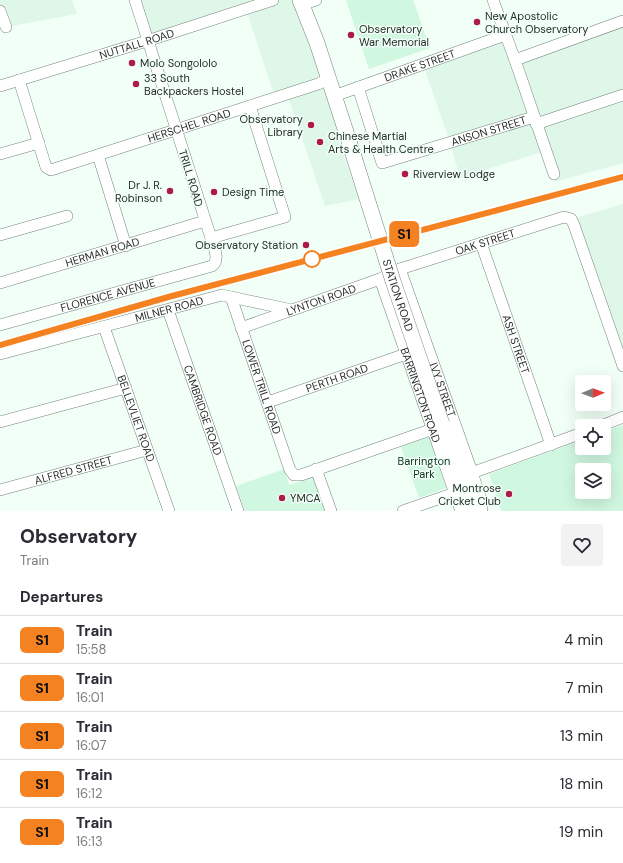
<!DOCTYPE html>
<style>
body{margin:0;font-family:"DM Sans",sans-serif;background:#f2f2f3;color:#2b2b33;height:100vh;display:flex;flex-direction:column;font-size:15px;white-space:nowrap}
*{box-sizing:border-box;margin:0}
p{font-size:13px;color:#7c7c81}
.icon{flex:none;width:22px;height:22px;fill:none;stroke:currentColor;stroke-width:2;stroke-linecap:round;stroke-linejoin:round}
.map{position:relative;height:511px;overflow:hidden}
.sheet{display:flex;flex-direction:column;background:#fff;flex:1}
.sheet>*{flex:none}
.badge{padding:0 8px;border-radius:6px;font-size:14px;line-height:26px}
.needle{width:26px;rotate:89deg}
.tools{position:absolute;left:575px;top:375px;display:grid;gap:8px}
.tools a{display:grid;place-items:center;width:36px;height:36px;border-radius:4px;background:#fff;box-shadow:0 4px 16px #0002;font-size:20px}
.map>.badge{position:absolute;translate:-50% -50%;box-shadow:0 0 0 2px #fff}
h2{padding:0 20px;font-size:15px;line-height:36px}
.round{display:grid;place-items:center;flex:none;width:42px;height:42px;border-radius:4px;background:#f2f2f3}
.overview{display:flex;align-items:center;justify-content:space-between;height:68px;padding:0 20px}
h1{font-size:19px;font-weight:800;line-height:30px}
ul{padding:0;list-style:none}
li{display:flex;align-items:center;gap:12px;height:48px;padding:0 20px;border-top:1px solid #e1e1e2}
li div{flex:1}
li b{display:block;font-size:15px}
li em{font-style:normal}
li .badge{min-width:44px;font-weight:700;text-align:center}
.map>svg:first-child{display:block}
.built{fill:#dff7e8}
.green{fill:#d0f7e0;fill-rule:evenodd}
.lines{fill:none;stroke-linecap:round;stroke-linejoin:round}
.minor-casing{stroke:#75847b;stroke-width:12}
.secondary-casing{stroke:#75847b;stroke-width:16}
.minor{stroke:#fff;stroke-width:11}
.secondary{stroke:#fff;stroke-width:15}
.rail{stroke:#474e4a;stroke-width:2.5;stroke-dasharray:6 3;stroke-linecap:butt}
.secondary-bridge-casing{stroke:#75847b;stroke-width:16;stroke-linecap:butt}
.secondary-bridge{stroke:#fff;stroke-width:15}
.line-casing{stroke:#fff;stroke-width:9}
.line{stroke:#f58220;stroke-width:6}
.poi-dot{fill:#ad1b4b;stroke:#f1fff6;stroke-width:1.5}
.stop-dot{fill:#fff;stroke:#f58220;stroke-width:2}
.labels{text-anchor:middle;stroke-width:3;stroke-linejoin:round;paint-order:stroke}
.poi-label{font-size:11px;fill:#272d2a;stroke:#f1fff6;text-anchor:start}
.street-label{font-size:11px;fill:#272d2a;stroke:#f1fff6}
.park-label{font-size:11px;fill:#0e3120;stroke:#f1fff6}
</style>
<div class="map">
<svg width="623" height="511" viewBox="0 0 623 511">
<rect width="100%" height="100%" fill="#f1fff6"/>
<g class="built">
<polygon points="0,0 72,0 77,14 6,27 0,11"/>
<polygon points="135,0 300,0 348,137 336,134 359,199 325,206 287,94 275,98 246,9 147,41"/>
<polygon points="623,21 623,163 554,182 554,174 545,151 460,178 450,143 423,64 505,35 514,60"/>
<polygon points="623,204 623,366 571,219"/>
</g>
<g class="green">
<polygon points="346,0 413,0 430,48 369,69"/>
<path d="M623,425V511H501L489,474L582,440V448H604V432ZM582,470H604V492H582Z"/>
<polygon points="429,437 446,488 419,498 401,447"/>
<polygon points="284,469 289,485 315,476 327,511 245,511 236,486"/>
</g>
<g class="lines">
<g class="minor-casing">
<g id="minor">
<polyline points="493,0 515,60 554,174"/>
<polyline points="301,5 316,0"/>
<polyline points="0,11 6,27"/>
<polyline points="515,60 623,21"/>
<path id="s1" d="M19,80L46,167L51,170L318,84L328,79"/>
<path id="s2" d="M0,86L147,41L273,0"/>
<path id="s3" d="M358,87L382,163L534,117"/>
<path id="s4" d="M334,96L505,35"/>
<polyline points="536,124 623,95"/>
<polyline points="0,154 39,143"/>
<polyline points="98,155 126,246"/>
<polyline points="0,235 67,216"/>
<polyline points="211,238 285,217 250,106"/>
<path id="s5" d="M481,243L551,445"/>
<path id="s6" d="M400,269L472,472L481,500L482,511"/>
<path id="s7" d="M380,279L461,511"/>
<path id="s8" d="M0,283L205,221"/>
<path id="s9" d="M231,297L290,470L294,475H301L433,429"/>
<path id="s10" d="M168,310L238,511"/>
<path id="s11" d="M0,325L212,266C221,260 213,246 211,238L135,0"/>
<path id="s12" d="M104,327L169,511"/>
<path id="s13" d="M241,328L380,279L400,269L564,217L571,219L574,225L623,366"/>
<path id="s14" d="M0,354L222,295L292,310"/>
<path id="s15" d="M268,402L406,354"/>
<polyline points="0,422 126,388"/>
<polyline points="601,426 623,417"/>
<polyline points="316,469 331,511"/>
<polyline points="466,475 582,433"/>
<path id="s16" d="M0,490L147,450"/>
<polyline points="403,511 455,493"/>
</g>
</g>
<g class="secondary-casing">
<g id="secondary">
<polyline points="300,0 317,43 348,138"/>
<polyline points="442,424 462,476 463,487 472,511"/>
</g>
</g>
<use href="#minor" class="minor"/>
<use href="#secondary" class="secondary"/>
<polyline class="rail" points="0,345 172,296 623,177"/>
<g class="secondary-bridge-casing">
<g id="secondary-bridge">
<path id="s17" d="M348,138L393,281L442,424"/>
</g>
</g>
<use href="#secondary-bridge" class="secondary-bridge"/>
</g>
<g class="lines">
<g class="line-casing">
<polyline id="line" points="0,345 172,296 623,177"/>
</g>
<use href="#line" class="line"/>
</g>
<g class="poi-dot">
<circle cx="477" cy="22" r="4"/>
<circle cx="351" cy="35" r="4"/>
<circle cx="132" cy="63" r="4"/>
<circle cx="136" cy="84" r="4"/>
<circle cx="311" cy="125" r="4"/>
<circle cx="320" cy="142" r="4"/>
<circle cx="405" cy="174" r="4"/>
<circle cx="170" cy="191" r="4"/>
<circle cx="214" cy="192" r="4"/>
<circle cx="306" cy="245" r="4"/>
<circle cx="509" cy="494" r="4"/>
<circle cx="282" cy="498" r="4"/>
</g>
<circle class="stop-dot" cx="312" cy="259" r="8"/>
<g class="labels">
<g class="poi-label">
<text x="485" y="20">New Apostolic<tspan x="485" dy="13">Church Observatory</tspan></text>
<text x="359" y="33">Observatory<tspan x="359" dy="13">War Memorial</tspan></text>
<text x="140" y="67">Molo Songololo</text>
<text x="144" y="82">33 South<tspan x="144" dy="13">Backpackers Hostel</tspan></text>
<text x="303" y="123" text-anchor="end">Observatory<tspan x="303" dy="13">Library</tspan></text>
<text x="328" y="140">Chinese Martial<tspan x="328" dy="13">Arts &amp; Health Centre</tspan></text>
<text x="413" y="178">Riverview Lodge</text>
<text x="162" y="189" text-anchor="end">Dr J. R.<tspan x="162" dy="13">Robinson</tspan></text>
<text x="222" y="196">Design Time</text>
<text x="298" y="249" text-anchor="end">Observatory Station</text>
<text x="501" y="492" text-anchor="end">Montrose<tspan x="501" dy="13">Cricket Club</tspan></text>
<text x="290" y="502">YMCA</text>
</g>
<g class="street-label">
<text dy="4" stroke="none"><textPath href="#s2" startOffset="143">NUTTALL ROAD</textPath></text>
<text dy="4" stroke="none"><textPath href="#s4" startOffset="91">DRAKE STREET</textPath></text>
<text dy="4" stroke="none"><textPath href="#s1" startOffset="242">HERSCHEL ROAD</textPath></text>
<text dy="4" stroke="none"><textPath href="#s3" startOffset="191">ANSON STREET</textPath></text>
<text transform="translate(191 178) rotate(73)" y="4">TRILL ROAD</text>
<text dy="4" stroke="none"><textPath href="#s13" startOffset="259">OAK STREET</textPath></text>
<text dy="4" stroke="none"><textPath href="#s8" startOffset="107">HERMAN ROAD</textPath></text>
<text dy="4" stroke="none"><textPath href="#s11" startOffset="112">FLORENCE AVENUE</textPath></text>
<text dy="4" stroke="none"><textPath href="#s17" startOffset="165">STATION ROAD</textPath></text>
<text dy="4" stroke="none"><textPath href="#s13" startOffset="85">LYNTON ROAD</textPath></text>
<text dy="4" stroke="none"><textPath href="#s14" startOffset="175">MILNER ROAD</textPath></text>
<text dy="4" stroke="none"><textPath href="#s5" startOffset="107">ASH STREET</textPath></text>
<text dy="4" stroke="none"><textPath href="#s15" startOffset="73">PERTH ROAD</textPath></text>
<text dy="4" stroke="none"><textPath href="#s9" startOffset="95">LOWER TRILL ROAD</textPath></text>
<text dy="4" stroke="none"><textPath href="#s6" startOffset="128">IVY STREET</textPath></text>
<text dy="4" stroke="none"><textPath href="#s7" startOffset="123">BARRINGTON ROAD</textPath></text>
<text dy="4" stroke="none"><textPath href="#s10" startOffset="106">CAMBRIDGE ROAD</textPath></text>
<text dy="4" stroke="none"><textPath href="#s12" startOffset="97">BELLEVLIET ROAD</textPath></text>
<text dy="4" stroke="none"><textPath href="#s16" startOffset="76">ALFRED STREET</textPath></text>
</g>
<g class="park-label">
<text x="424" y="465">Barrington<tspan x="424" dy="13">Park</tspan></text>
</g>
</g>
</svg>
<div class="tools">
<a><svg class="needle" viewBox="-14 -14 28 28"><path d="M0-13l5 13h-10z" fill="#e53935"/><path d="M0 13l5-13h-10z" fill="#7c7c81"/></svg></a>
<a><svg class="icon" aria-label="locate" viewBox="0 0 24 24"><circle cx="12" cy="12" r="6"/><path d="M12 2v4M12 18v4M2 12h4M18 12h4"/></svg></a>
<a><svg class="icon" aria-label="layers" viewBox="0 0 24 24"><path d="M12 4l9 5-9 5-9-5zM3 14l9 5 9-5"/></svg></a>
</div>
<b class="badge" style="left:404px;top:234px;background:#f58220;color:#111">S1</b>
</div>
<section class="sheet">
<div class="overview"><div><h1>Observatory</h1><p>Train</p></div><a class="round"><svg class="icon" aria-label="heart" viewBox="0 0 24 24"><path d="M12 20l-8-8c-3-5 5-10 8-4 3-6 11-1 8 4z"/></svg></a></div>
<h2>Departures</h2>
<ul>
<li><span class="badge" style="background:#f58220;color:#111">S1</span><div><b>Train</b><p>15:58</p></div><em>4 min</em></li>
<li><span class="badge" style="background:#f58220;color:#111">S1</span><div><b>Train</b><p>16:01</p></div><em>7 min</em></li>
<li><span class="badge" style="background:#f58220;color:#111">S1</span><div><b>Train</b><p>16:07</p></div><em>13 min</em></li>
<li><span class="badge" style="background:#f58220;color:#111">S1</span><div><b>Train</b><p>16:12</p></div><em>18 min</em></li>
<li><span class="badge" style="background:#f58220;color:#111">S1</span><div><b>Train</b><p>16:13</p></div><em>19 min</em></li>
</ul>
</section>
